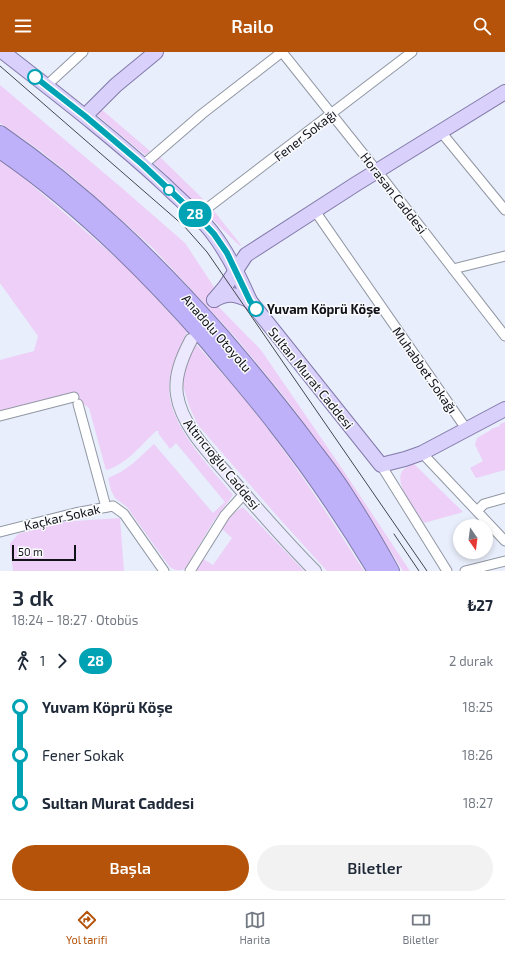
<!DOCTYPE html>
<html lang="tr">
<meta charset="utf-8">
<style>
body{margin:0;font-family:"Exo 2",sans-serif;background:#f2f2f3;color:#1f2937;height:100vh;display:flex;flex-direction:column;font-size:15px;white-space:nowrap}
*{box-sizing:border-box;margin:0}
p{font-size:13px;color:#747a83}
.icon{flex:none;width:22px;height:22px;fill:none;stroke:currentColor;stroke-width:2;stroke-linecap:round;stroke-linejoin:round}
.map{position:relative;height:519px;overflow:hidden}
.side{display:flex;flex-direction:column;background:#fff;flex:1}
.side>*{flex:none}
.badge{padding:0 8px;border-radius:13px;font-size:14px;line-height:26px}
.needle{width:26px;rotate:166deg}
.tools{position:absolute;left:453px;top:467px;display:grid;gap:8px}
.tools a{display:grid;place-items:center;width:40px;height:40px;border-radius:50%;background:#fff;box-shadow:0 2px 6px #0003;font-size:20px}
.scale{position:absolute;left:12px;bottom:10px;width:64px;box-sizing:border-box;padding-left:4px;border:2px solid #111318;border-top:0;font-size:11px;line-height:14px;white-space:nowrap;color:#111318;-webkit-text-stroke:3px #fafbfe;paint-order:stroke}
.map>.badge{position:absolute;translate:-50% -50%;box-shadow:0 0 0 2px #fff}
.legs{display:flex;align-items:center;gap:6px;height:44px;padding:0 12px;font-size:13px}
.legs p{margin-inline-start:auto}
.summary{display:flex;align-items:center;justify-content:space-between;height:68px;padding:0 12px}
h1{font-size:22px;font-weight:600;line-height:30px}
.button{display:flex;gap:8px;margin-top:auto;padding:8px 12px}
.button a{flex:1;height:46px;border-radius:24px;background:#b45309;color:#fff;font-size:16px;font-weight:600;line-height:46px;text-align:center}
.button a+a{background:#f2f2f3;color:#1f2937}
ul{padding:0 12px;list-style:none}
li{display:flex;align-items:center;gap:14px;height:48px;font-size:15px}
li i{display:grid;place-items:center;width:6px;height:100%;margin:0 5px;background:currentColor}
li i::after{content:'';width:10px;height:10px;margin:-5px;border:3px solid;border-radius:50%;background:#fff}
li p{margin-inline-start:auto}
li:first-child i{background:linear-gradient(#0000 50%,currentColor 0)}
li:last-child i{background:linear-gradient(currentColor 50%,#0000 0)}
header{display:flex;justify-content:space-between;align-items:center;height:52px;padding:0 12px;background:#b45309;color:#fff;font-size:18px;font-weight:600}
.menu{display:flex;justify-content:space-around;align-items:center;height:56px;border-top:1px solid #e0e1e3;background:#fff;font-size:11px;color:#747a83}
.menu a{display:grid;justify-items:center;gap:2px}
.menu .on{color:#b45309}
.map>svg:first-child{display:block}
.green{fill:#edcff8}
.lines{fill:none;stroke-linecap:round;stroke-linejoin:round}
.street-casing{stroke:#9197a3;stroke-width:11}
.secondary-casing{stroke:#9197a3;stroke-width:14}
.primary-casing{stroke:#827aaa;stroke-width:16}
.highway-casing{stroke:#827aaa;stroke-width:18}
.street{stroke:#fff;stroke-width:9}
.secondary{stroke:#ece8fd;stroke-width:12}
.primary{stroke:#d9d0fb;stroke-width:14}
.highway{stroke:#bfb1f9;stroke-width:16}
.tram{stroke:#43454c;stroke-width:1}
.line-1-casing{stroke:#fff;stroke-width:9}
.line-1{stroke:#00a3b4;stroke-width:6}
.stop-1-dot{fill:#fff;stroke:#00a3b4;stroke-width:2}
.labels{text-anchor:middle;stroke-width:3;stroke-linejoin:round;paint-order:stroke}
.street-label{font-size:13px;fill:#111318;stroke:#fafbfe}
.stop-label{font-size:13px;font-weight:bold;fill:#111318;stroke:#fafbfe;text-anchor:start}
</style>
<header><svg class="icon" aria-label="menu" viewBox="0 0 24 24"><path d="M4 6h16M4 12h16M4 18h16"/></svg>Railo<svg class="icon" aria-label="search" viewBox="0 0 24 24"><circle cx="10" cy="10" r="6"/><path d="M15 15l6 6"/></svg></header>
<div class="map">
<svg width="505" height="519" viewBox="0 0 505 519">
<rect width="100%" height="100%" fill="#e8eefb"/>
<g class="green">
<polygon points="0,33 123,137 185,191 214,235 208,244 261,298 343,418 410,519 403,519 349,433 290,352 237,287 153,196 72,124 38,97 0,71"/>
<polygon points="101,57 150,99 145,103 96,62"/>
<polygon points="160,105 206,150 199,156 153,110"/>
<path d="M0,109L18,121L128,216L187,280C183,296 173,309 170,325C161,367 209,413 233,443L213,470L185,517C178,519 175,519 169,514L127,455L115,446L111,438L108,426C127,419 139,406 154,392L213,461L225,450L176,391L170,397L158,381L159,379H156C141,393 126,413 106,418L89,356L74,345L0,364V308L34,299L38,284L0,231Z"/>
<polygon points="213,158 241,193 240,194 207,162"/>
<path d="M195,291C221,320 247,349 270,380C304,425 334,472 364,519H327L277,464L198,373L189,354L183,333L185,318Z"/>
<polygon points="505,370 505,418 476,426 470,416 483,409 475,393 477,386 491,378 491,377 500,374 500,372"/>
<path d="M414,412L463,460L424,471C417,460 392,431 403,418C406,415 410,413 414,412Z"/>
<path d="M243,455L304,519H196L203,507L213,513L232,486L222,477C228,468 233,460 243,455Z"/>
<polygon points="120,466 124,519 13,519 10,492 18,482 60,470"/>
</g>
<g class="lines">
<g class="street-casing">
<g id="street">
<polyline points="282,0 377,119 505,284"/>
<polyline points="46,34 83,0"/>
<polyline points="441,80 505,158"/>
<polyline points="143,113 202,62 282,0"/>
<polyline points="315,159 467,378"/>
<polyline points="197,164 412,0"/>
<polyline points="453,217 505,204"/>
<polyline points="78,352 106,455"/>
<polyline points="0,364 74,345"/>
<polyline points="422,401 505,489"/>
<polyline points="381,413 447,519"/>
<polyline points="477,459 484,452 505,446"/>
<polyline points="0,480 75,461 113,454 124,462 164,519"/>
<polyline points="190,519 225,463 244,442"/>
<polyline points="465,519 505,509"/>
</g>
</g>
<g class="secondary-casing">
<path id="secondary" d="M191,288C182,305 174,324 177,343C182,376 214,406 235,431C261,461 287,491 315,519"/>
</g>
<g class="primary-casing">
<g id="primary">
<path d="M3,0C58,43 113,85 165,133C181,149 200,164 214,183C229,203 240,226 250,249L381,413L405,407L422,401L505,357"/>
<polyline points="85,64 116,33 156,0"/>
<polyline points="214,248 225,235 246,203 356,132 505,40"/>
<path d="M214,248C228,240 236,242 250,249"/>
</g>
</g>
<g class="highway-casing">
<g id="highway">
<path d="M0,82C84,140 154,208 222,285C253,321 284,359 313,398C323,411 334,425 343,439C360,465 376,492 391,519"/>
<path d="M0,98C78,151 146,219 208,290C231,318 255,345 277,374C313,420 346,469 376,519"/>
</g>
</g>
<use href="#street" class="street"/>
<use href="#secondary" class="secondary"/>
<use href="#primary" class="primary"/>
<use href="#highway" class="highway"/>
<g class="tram">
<polyline points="0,14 184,174 207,200 427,519"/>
<polyline points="394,482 419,519"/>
</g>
</g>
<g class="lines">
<g class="line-1-casing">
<polyline id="line-1" points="35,25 85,64 143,113 197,164 214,182 227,201 250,249 256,257"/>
</g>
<use href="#line-1" class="line-1"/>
</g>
<g class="stop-1-dot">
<circle cx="35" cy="25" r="7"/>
<circle cx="169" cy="138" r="5"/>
<circle cx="256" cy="257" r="7"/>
</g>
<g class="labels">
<g class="street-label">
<text transform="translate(305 83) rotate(-38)" y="5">Fener Sokağı</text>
<text transform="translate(394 141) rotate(52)" y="5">Horasan Caddesi</text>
<text transform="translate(217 281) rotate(49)" y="5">Anadolu Otoyolu</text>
<text transform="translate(425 318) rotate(55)" y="5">Muhabbet Sokağı</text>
<text transform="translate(311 326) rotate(51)" y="5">Sultan Murat Caddesi</text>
<text transform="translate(222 412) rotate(51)" y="5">Altıncıoğlu Caddesi</text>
<text transform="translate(62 465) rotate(-13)" y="5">Kaçkar Sokak</text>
</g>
<g class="stop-label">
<text x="267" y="262">Yuvam Köprü Köşe</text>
</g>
</g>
</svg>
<div class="tools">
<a><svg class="needle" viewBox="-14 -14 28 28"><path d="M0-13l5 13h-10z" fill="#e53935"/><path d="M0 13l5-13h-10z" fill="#747a83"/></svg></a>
</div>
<div class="scale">50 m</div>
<b class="badge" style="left:195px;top:162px;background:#00a3b4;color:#fff">28</b>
</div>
<section class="side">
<div class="summary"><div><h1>3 dk</h1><p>18:24 – 18:27 · Otobüs</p></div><b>₺27</b></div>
<div class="legs"><svg class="icon" aria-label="walk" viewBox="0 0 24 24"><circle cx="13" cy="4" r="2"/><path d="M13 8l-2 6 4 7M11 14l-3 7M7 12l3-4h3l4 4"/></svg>1<svg class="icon" aria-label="forward" viewBox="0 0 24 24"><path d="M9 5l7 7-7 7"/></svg><b class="badge" style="background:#00a3b4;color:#fff">28</b><p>2 durak</p></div>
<ul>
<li><i style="color:#00a3b4"></i><b>Yuvam Köprü Köşe</b><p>18:25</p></li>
<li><i style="color:#00a3b4"></i><span>Fener Sokak</span><p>18:26</p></li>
<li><i style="color:#00a3b4"></i><b>Sultan Murat Caddesi</b><p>18:27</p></li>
</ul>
<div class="button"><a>Başla</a><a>Biletler</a></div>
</section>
<nav class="menu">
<a class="on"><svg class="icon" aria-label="directions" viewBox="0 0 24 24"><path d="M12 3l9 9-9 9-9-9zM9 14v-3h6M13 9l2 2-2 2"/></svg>Yol tarifi</a>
<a><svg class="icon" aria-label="map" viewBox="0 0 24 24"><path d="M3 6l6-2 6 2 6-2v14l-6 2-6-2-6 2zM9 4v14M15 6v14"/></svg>Harita</a>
<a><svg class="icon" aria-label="tickets" viewBox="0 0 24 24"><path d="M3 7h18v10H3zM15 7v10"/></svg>Biletler</a>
</nav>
